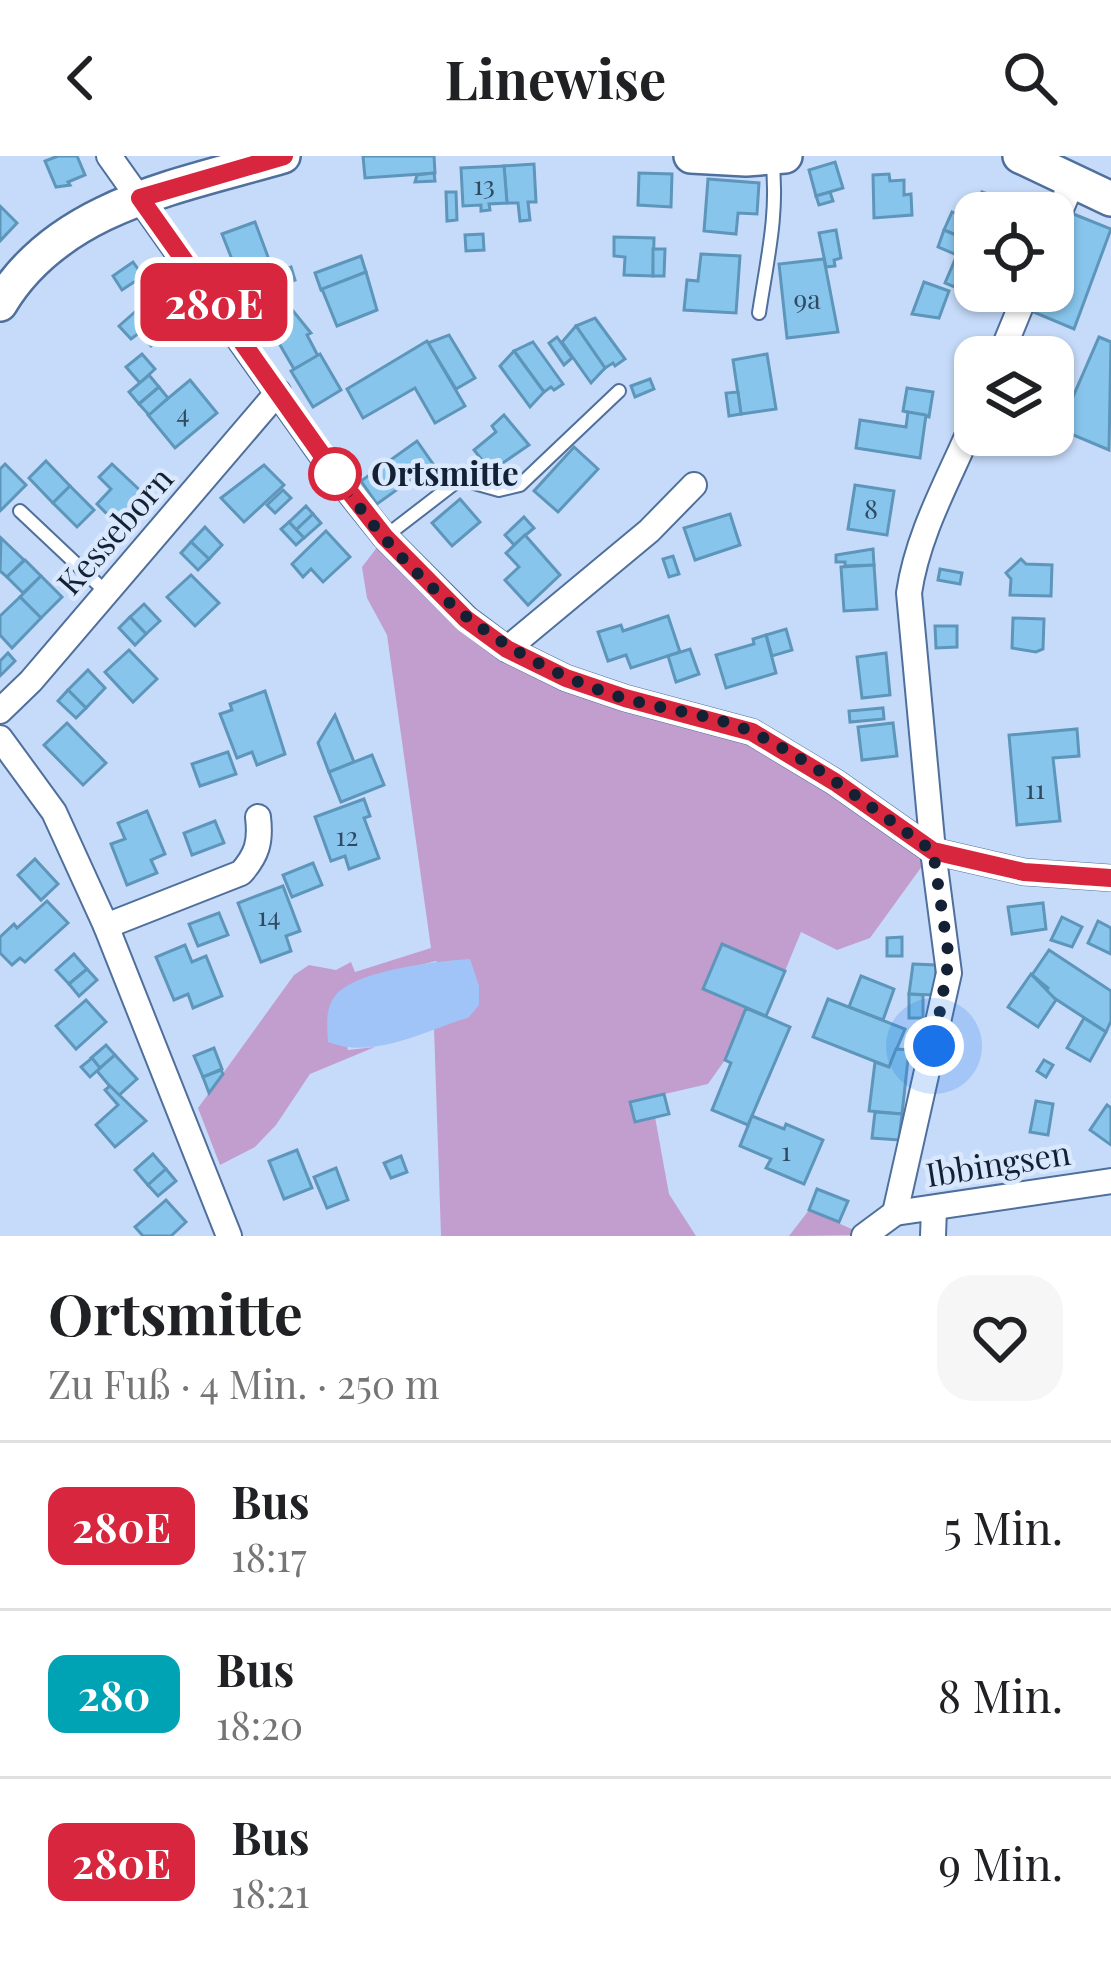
<!DOCTYPE html>
<html lang="de">
<meta charset="utf-8">
<style>
body{margin:0;font-family:"Playfair Display",serif;background:#f6f6f6;color:#202124;height:100vh;display:flex;flex-direction:column;font-size:45px;white-space:nowrap}
*{box-sizing:border-box;margin:0}
p{font-size:39px;color:#757577}
.icon{flex:none;width:66px;height:66px;fill:none;stroke:currentColor;stroke-width:2;stroke-linecap:round;stroke-linejoin:round}
.map{position:relative;height:1080px;overflow:hidden}
.sheet{display:flex;flex-direction:column;background:#fff;flex:1}
.sheet>*{flex:none}
.badge{padding:0 24px;border-radius:18px;font-size:42px;line-height:78px}
.tools{position:absolute;left:954px;top:36px;display:grid;gap:24px}
.tools a{display:grid;place-items:center;width:120px;height:120px;border-radius:24px;background:#fff;box-shadow:0 3px 9px #0004;font-size:60px}
.you{position:absolute;width:60px;height:60px;margin:-30px;border:9px solid #fff;border-radius:50%;background:#1a73e8;box-shadow:0 0 0 18px #1a73e833}
.map>.badge{position:absolute;translate:-50% -50%;box-shadow:0 0 0 6px #fff}
.round{display:grid;place-items:center;flex:none;width:126px;height:126px;border-radius:36px;background:#f6f6f6}
.headline{display:flex;align-items:center;justify-content:space-between;height:204px;padding:0 48px}
h1{font-size:57px;font-weight:700;line-height:90px}
ul{padding:0;list-style:none}
li{display:flex;align-items:center;gap:36px;height:168px;padding:0 48px;border-top:3px solid #e0e0e0}
li div{flex:1}
li b{display:block;font-size:45px}
li em{font-style:normal}
li .badge{min-width:132px;font-weight:700;text-align:center}
header{display:flex;justify-content:space-between;align-items:center;height:156px;padding:0 48px;background:#fff;font-size:54px;font-weight:700}
.map>svg:first-child{display:block}
.green{fill:#c29ecf}
.water{fill:#a0c4f8}
.building{fill:#88c5ec;stroke:#5d96ba;stroke-width:3}
.lines{fill:none;stroke-linecap:round;stroke-linejoin:round}
.service-casing{stroke:#4f6f9c;stroke-width:16}
.minor-casing{stroke:#4f6f9c;stroke-width:28}
.secondary-casing{stroke:#4f6f9c;stroke-width:38}
.service{stroke:#fff;stroke-width:12}
.minor{stroke:#fff;stroke-width:24}
.secondary{stroke:#fff;stroke-width:33}
.line-casing{stroke:#fff;stroke-width:27}
.line{stroke:#d7263d;stroke-width:18}
.walk{stroke:#142134;stroke-width:12;stroke-dasharray:0 21.6}
.stop-dot{fill:#fff;stroke:#d7263d;stroke-width:6}
.labels{text-anchor:middle;stroke-width:9;stroke-linejoin:round;paint-order:stroke}
.number-label{font-size:27px;fill:#314a62}
.stop-label{font-size:33px;font-weight:bold;fill:#142134;stroke:#d9e8fd;text-anchor:start}
.street-label{font-size:33px;fill:#142134;stroke:#d9e8fd}
</style>
<header><svg class="icon" aria-label="back" viewBox="0 0 24 24"><path d="M15 5l-7 7 7 7"/></svg>Linewise<svg class="icon" aria-label="search" viewBox="0 0 24 24"><circle cx="10" cy="10" r="6"/><path d="M15 15l6 6"/></svg></header>
<div class="map">
<svg width="1111" height="1080" viewBox="0 0 1111 1080">
<rect width="100%" height="100%" fill="#c6dbfa"/>
<g class="green">
<polygon points="385,381 507,493 752,576 933,695 870,782 837,794 801,776 785,815 722,789 703,833 746,852 725,904 708,928 630,946 655,961 669,1038 696,1080 441,1080 434,872 469,861 436,805 357,825 335,841 348,894 375,891 310,918 276,969 255,991 220,1009 198,952 294,819 309,809 336,814 351,806 355,816 431,792 387,479 367,442 362,411"/>
<polygon points="809,1054 865,1079 789,1080"/>
</g>
<path class="water" d="M470,803L479,830V849L469,861C425,875 373,904 328,886C327,870 325,853 335,840C356,814 438,805 470,803Z"/>
<g class="building">
<polygon points="58,0 77,0 85,19 68,26 70,29 56,31 45,5"/>
<polygon points="363,0 434,0 435,17 365,22"/>
<polygon points="835,6 843,32 816,40 809,14"/>
<polygon points="534,8 536,46 528,46 530,64 520,65 518,47 507,47 504,10"/>
<polygon points="504,10 507,47 489,48 490,54 481,55 481,49 463,50 461,12"/>
<polygon points="434,17 435,25 415,26 417,19"/>
<polygon points="639,17 672,18 671,51 638,49"/>
<polygon points="889,18 890,25 904,24 904,39 911,38 912,59 874,62 873,19"/>
<polygon points="708,23 759,27 757,58 738,57 736,78 704,75"/>
<polygon points="446,36 456,36 457,64 447,65"/>
<polygon points="830,36 833,45 819,49 816,40"/>
<polygon points="982,36 1025,53 1024,57 975,57 975,87 944,74 952,56 970,64"/>
<polygon points="0,50 17,67 0,85"/>
<polygon points="1071,57 1111,73 1074,173 1031,155 1039,135 1053,135 1053,102"/>
<polygon points="255,66 271,109 239,121 222,78"/>
<polygon points="836,74 841,102 834,104 835,110 826,111 819,77"/>
<polygon points="944,74 975,87 975,135 992,135 988,145 945,127 957,99 938,91"/>
<polygon points="483,78 484,94 466,95 465,79"/>
<polygon points="614,81 654,82 653,120 624,119 625,101 614,100"/>
<polygon points="653,93 665,93 664,120 653,120"/>
<polygon points="701,98 740,100 736,157 684,154 687,124 698,125"/>
<polygon points="361,100 366,116 321,134 315,117"/>
<polygon points="824,103 838,176 787,182 779,108"/>
<polygon points="133,106 143,120 122,134 113,120"/>
<polygon points="291,111 295,124 273,132 268,120"/>
<polygon points="366,116 377,154 337,170 322,133"/>
<polygon points="924,126 949,135 939,162 912,158"/>
<polygon points="153,140 177,166 151,190 139,177 131,183 119,170"/>
<polygon points="289,150 311,177 307,179 318,200 294,213 266,165"/>
<polygon points="595,162 625,203 615,210 613,207 605,212 576,170"/>
<polygon points="576,170 605,212 591,227 562,186"/>
<polygon points="449,179 475,222 456,233 428,187"/>
<polygon points="557,181 572,202 564,209 549,187"/>
<polygon points="1099,181 1111,186 1109,294 1059,273"/>
<polygon points="427,185 465,250 435,267 415,232 363,262 347,233"/>
<polygon points="533,186 563,228 554,234 551,231 544,236 514,195"/>
<polygon points="514,195 544,236 530,251 500,210"/>
<polygon points="142,198 155,213 140,227 126,211"/>
<polygon points="320,198 341,234 313,251 291,215"/>
<polygon points="767,198 776,253 741,258 733,204"/>
<polygon points="149,219 159,231 139,248 129,236"/>
<polygon points="650,223 654,233 635,241 631,230"/>
<polygon points="190,224 217,257 175,292 148,259"/>
<polygon points="159,231 168,242 149,259 139,248"/>
<polygon points="907,232 933,236 929,261 903,255"/>
<polygon points="738,236 741,258 729,260 726,237"/>
<polygon points="908,256 926,259 920,302 856,292 860,264 906,271"/>
<polygon points="504,259 529,289 491,315 474,294 496,276 492,270"/>
<polygon points="417,285 433,308 377,348 361,325"/>
<polygon points="574,291 598,313 558,356 534,335"/>
<polygon points="46,305 70,330 53,347 29,322"/>
<polygon points="5,308 26,329 0,355 0,313"/>
<polygon points="112,308 146,340 118,369 97,348 111,333 99,321"/>
<polygon points="264,309 284,329 244,366 221,342"/>
<polygon points="855,329 894,335 887,379 848,373"/>
<polygon points="70,330 94,354 77,371 53,347"/>
<polygon points="283,334 291,342 275,357 267,349"/>
<polygon points="460,343 480,366 452,390 432,367"/>
<polygon points="306,350 313,358 296,374 289,366"/>
<polygon points="313,358 321,367 304,382 296,374"/>
<polygon points="730,358 740,389 695,404 684,372"/>
<polygon points="524,361 534,372 514,389 505,379"/>
<polygon points="289,366 304,382 296,389 281,373"/>
<polygon points="205,371 222,389 209,403 191,386"/>
<polygon points="326,375 350,401 323,426 311,413 303,421 292,408"/>
<polygon points="525,379 560,419 528,449 505,424 519,411 506,397"/>
<polygon points="1,382 24,404 7,421 0,415"/>
<polygon points="191,386 209,403 198,414 181,397"/>
<polygon points="873,393 874,409 845,410 845,406 836,406 836,399"/>
<polygon points="673,400 679,418 669,421 663,403"/>
<polygon points="1021,403 1026,408 1052,409 1051,440 1010,439 1011,423 1006,417"/>
<polygon points="25,404 41,420 23,437 7,421"/>
<polygon points="874,409 877,453 844,455 841,411"/>
<polygon points="940,413 962,417 960,428 938,424"/>
<polygon points="191,419 219,447 195,470 167,441"/>
<polygon points="41,420 62,441 41,462 20,441"/>
<polygon points="20,441 41,462 12,492 0,479 0,460"/>
<polygon points="144,448 160,465 146,478 130,461"/>
<polygon points="668,460 680,496 631,512 626,499 608,505 598,476 621,469 623,475"/>
<polygon points="130,461 146,478 135,489 119,472"/>
<polygon points="1013,462 1044,463 1043,493 1036,496 1012,492"/>
<polygon points="935,470 957,470 957,491 936,492"/>
<polygon points="786,473 792,494 772,500 766,479"/>
<polygon points="766,479 776,517 726,532 716,499 754,488 753,483"/>
<polygon points="690,493 699,518 676,526 668,500"/>
<polygon points="129,494 157,523 133,546 105,516"/>
<polygon points="8,497 15,505 0,520 0,505"/>
<polygon points="886,497 890,539 862,542 857,501"/>
<polygon points="88,514 105,532 86,552 68,534"/>
<polygon points="68,534 86,552 76,562 58,545"/>
<polygon points="265,535 285,598 257,609 252,596 237,602 220,558 232,554 230,548"/>
<polygon points="883,552 884,563 850,566 849,555"/>
<polygon points="335,559 354,606 329,616 318,587"/>
<polygon points="67,567 106,607 83,629 44,589"/>
<polygon points="893,567 897,600 862,604 858,571"/>
<polygon points="1077,573 1079,600 1053,602 1060,665 1017,669 1009,579"/>
<polygon points="228,596 236,618 200,630 192,608"/>
<polygon points="372,599 384,629 341,646 329,616"/>
<polygon points="364,643 370,660 364,662 379,702 349,713 345,700 331,705 315,661"/>
<polygon points="147,655 165,698 151,704 157,717 127,729 111,688 125,683 118,667"/>
<polygon points="215,665 224,687 192,699 184,677"/>
<polygon points="35,703 58,728 41,744 18,719"/>
<polygon points="313,707 322,729 292,741 283,719"/>
<polygon points="283,730 300,775 286,780 291,795 261,806 238,747"/>
<polygon points="47,745 68,767 25,806 20,802 12,809 0,797 0,781 14,768 17,772"/>
<polygon points="1043,747 1046,773 1012,778 1008,751"/>
<polygon points="219,757 228,779 198,790 189,768"/>
<polygon points="1062,761 1082,771 1072,791 1051,784"/>
<polygon points="1098,765 1111,772 1111,798 1088,787"/>
<polygon points="902,781 902,800 887,800 887,782"/>
<polygon points="722,788 785,815 766,860 703,833"/>
<polygon points="185,789 192,806 206,800 222,840 193,852 188,838 174,844 156,801"/>
<polygon points="1049,794 1111,835 1111,865 1106,876 1045,836 1048,832 1032,819"/>
<polygon points="74,798 87,813 69,828 56,814"/>
<polygon points="913,808 936,809 935,839 909,838"/>
<polygon points="87,813 97,824 79,840 69,828"/>
<polygon points="1031,818 1056,844 1038,871 1008,851"/>
<polygon points="861,820 894,833 883,864 849,851"/>
<polygon points="909,838 923,839 923,862 909,862"/>
<polygon points="828,843 905,873 889,911 813,881"/>
<polygon points="86,844 106,866 76,893 56,870"/>
<polygon points="746,852 790,871 748,969 712,954 731,907 725,904"/>
<polygon points="1084,862 1106,876 1090,905 1067,892"/>
<polygon points="106,889 115,899 100,912 91,902"/>
<polygon points="214,892 222,913 203,921 194,900"/>
<polygon points="896,893 909,894 902,958 869,955 875,906 889,911"/>
<polygon points="115,899 137,923 118,940 97,915"/>
<polygon points="92,902 100,912 90,921 81,911"/>
<polygon points="1044,904 1053,909 1046,921 1037,915"/>
<polygon points="221,914 223,918 209,937 203,921"/>
<polygon points="110,930 146,965 115,991 96,969 118,949 105,934"/>
<polygon points="664,938 669,958 635,966 630,946"/>
<polygon points="1036,945 1053,948 1048,979 1030,976"/>
<polygon points="1107,949 1111,952 1111,989 1090,974"/>
<polygon points="875,956 902,958 899,984 872,982"/>
<polygon points="752,960 784,973 786,968 823,984 804,1028 766,1012 771,1003 740,990"/>
<polygon points="297,994 312,1032 284,1043 269,1005"/>
<polygon points="153,998 166,1013 148,1029 135,1014"/>
<polygon points="401,1000 407,1016 391,1022 384,1007"/>
<polygon points="336,1012 348,1044 327,1052 314,1021"/>
<polygon points="166,1013 176,1025 158,1040 148,1029"/>
<polygon points="817,1033 848,1045 839,1066 809,1054"/>
<polygon points="166,1044 186,1066 171,1080 143,1080 135,1071"/>
</g>
<g class="lines">
<g class="service-casing">
<g id="service">
<path d="M759,157C767,104 779,56 772,2"/>
<polyline points="20,355 106,436"/>
<polyline points="386,380 460,323 499,334 520,329 619,235"/>
</g>
</g>
<g class="minor-casing">
<g id="minor">
<polyline points="109,0 337,321 385,381 467,463 507,493 566,522 625,542 752,576 835,626 933,695 1024,716 1111,722"/>
<polyline points="1053,72 1066,41 1068,20"/>
<polyline points="1000,201 1027,135"/>
<polyline points="507,493 649,375 694,329"/>
<polyline points="0,555 31,525 278,236"/>
<polyline points="0,582 54,656 106,770 229,1080"/>
<path d="M106,770L241,717C257,699 261,686 258,661"/>
<path d="M895,1057L949,817L933,695L909,437C918,375 951,320 975,262"/>
<polyline points="895,1057 1111,1025"/>
<polyline points="864,1080 895,1057"/>
<polyline points="933,1080 934,1053"/>
</g>
</g>
<g class="secondary-casing">
<g id="secondary">
<polyline points="691,0 746,3 785,0"/>
<polyline points="1020,0 1111,43"/>
<path d="M0,148C59,49 181,30 283,0"/>
</g>
</g>
<use href="#service" class="service"/>
<use href="#minor" class="minor"/>
<use href="#secondary" class="secondary"/>
</g>
<g class="lines">
<g class="line-casing">
<polyline id="line" points="284,0 140,42 337,320 385,381 466,463 507,493 566,522 625,542 752,576 835,626 933,695 1024,716 1111,722"/>
</g>
<use href="#line" class="line"/>
<path class="walk" d="M335,318C405,419 495,503 623,542C667,555 715,558 756,578C819,609 875,655 933,695L949,802L934,890"/>
</g>
<circle class="stop-dot" cx="335" cy="318" r="24"/>
<g class="labels">
<g class="number-label">
<text x="484" y="39">13</text>
<text x="807" y="153">9a</text>
<text x="183" y="267">4</text>
<text x="871" y="363">8</text>
<text x="1035" y="643">11</text>
<text x="347" y="690">12</text>
<text x="269" y="770">14</text>
<text x="786" y="1005">1</text>
</g>
<g class="stop-label">
<text x="371" y="330">Ortsmitte</text>
</g>
<g class="street-label">
<text transform="translate(115 375) rotate(-49)" y="12">Kesseborn</text>
<text transform="translate(998 1008) rotate(-9)" y="12">Ibbingsen</text>
</g>
</g>
</svg>
<div class="tools">
<a><svg class="icon" aria-label="locate" viewBox="0 0 24 24"><circle cx="12" cy="12" r="6"/><path d="M12 2v4M12 18v4M2 12h4M18 12h4"/></svg></a>
<a><svg class="icon" aria-label="layers" viewBox="0 0 24 24"><path d="M12 4l9 5-9 5-9-5zM3 14l9 5 9-5"/></svg></a>
</div>
<div class="you" style="left:934px;top:890px"></div>
<b class="badge" style="left:214px;top:146px;background:#d7263d;color:#fff">280E</b>
</div>
<section class="sheet">
<div class="headline"><div><h1>Ortsmitte</h1><p>Zu Fuß · 4 Min. · 250 m</p></div><a class="round"><svg class="icon" aria-label="heart" viewBox="0 0 24 24"><path d="M12 20l-8-8c-3-5 5-10 8-4 3-6 11-1 8 4z"/></svg></a></div>
<ul>
<li><span class="badge" style="background:#d7263d;color:#fff">280E</span><div><b>Bus</b><p>18:17</p></div><em>5 Min.</em></li>
<li><span class="badge" style="background:#00a3b4;color:#fff">280</span><div><b>Bus</b><p>18:20</p></div><em>8 Min.</em></li>
<li><span class="badge" style="background:#d7263d;color:#fff">280E</span><div><b>Bus</b><p>18:21</p></div><em>9 Min.</em></li>
</ul>
</section>
